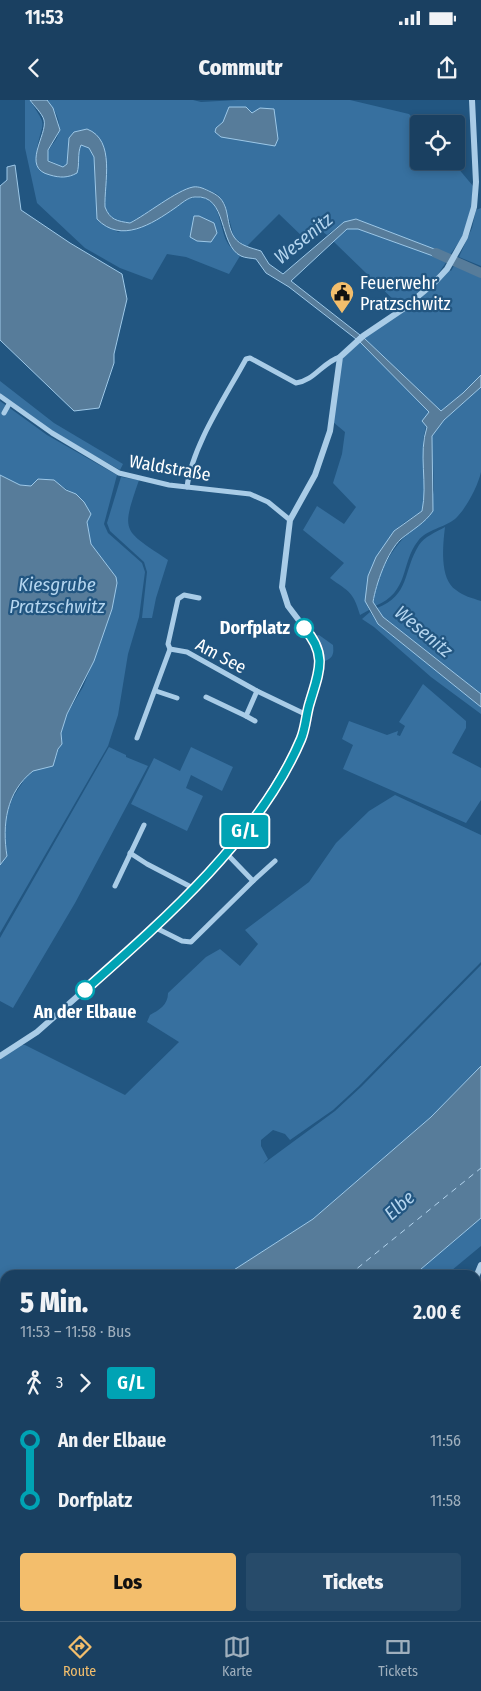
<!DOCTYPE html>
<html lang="de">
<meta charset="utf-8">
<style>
body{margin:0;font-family:"Fira Sans Condensed",sans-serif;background:#274b6a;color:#f1f3f6;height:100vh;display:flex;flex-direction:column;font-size:19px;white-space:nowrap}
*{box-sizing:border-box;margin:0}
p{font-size:16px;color:#9fafbd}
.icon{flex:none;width:28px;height:28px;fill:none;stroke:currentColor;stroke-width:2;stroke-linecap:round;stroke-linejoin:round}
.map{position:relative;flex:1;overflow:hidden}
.panel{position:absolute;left:0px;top:1170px;width:481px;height:351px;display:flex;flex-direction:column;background:#1a4061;border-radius:15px 15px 0 0;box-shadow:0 2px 8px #0003,0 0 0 1px #385976}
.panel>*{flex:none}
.badge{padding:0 10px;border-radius:4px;font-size:18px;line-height:32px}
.tools{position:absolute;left:410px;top:15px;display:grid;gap:10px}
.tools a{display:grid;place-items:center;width:55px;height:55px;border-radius:5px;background:#1a4061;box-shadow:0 2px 8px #0003,0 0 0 1px #385976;font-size:25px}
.map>.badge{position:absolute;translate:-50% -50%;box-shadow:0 0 0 2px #fff}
.legs{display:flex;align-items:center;gap:8px;height:55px;padding:0 20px;font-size:16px}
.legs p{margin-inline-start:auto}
.summary{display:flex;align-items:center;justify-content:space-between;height:85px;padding:0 20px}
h1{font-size:28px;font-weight:800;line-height:38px}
.action{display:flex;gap:10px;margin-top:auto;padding:10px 20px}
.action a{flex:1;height:58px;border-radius:5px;background:#f3be6c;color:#111;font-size:20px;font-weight:800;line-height:58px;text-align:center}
.action a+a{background:#274b6a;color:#f1f3f6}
ul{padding:0 20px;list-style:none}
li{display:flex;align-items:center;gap:18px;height:60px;font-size:19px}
li i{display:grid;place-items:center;width:8px;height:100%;margin:0 6px;background:currentColor}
li i::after{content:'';width:12px;height:12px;margin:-6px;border:4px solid;border-radius:50%;background:#1a4061}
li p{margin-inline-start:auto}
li:first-child i{background:linear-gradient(#0000 50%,currentColor 0)}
li:last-child i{background:linear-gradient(currentColor 50%,#0000 0)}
.status{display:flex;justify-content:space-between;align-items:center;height:35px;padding:0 25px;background:#1a4061;direction:ltr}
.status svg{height:14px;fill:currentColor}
header{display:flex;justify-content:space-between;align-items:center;height:65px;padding:0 20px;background:#1a4061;font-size:22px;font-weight:800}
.dock{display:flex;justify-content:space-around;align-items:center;height:70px;border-top:1px solid #385976;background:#1a4061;font-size:14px;color:#9fafbd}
.dock a{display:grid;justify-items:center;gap:2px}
.dock .active{color:#f3be6c}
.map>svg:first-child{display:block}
.green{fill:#37709f;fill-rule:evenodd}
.water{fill:#577c9a;stroke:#9dc8e8}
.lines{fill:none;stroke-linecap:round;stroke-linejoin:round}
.river{stroke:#577c9a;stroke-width:10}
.ferry{stroke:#b4d5ef;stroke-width:1;stroke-dasharray:6 5;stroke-linecap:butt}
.minor{stroke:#a9cce7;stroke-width:5}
.tertiary{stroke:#a9cce7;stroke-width:6}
.rail{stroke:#fff;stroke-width:2;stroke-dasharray:9 4;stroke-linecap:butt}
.line-1-casing{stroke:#fff;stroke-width:11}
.line-1{stroke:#00a3b4;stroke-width:8}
.stop-1-dot{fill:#fff;stroke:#00a3b4;stroke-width:2.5}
.labels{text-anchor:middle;stroke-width:4.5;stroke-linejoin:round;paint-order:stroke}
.poi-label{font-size:18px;fill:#fff;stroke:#225681;text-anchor:start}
.street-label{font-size:18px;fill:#fff;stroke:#225681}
.stop-label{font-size:18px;font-weight:bold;fill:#fff;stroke:#225681;text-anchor:end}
.water-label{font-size:19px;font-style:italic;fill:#b4d5ef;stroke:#225681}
</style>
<div class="status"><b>11:53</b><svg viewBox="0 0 49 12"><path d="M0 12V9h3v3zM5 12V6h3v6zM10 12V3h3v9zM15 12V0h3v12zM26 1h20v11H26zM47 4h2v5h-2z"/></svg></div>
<header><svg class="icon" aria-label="back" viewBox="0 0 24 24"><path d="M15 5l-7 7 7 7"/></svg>Commutr<svg class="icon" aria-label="share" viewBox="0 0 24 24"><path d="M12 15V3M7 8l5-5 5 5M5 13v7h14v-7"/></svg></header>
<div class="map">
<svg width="481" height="1521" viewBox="0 0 481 1521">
<rect width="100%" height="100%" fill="#225681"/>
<g class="green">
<path d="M25,0H30C47,29 44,16 37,48L59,78L81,45L89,48L94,57L97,119L118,132L189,99C221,89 218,124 227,142C229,147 236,152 240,156L229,174L186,157L167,154L152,180L120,168L85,148L37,103L25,48Z"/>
<path d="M47,0H193L201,2L237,0H350L409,14L419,25V61H452L473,86L471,107L463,136L450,155L356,119L344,122L327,135L323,132L305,139L279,114L246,147L234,137L225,104L217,94L204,88L193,87C181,94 139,122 129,123C117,124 109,117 105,107C104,79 116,46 87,29L74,32L69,38L67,64L63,67L48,60C45,48 55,45 58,35C63,23 54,8 47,0ZM252,13L221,37L215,32L216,28L223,22Z"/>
<polygon points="481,108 481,166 459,157 472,128 476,110"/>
<polygon points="347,129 358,129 447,161 434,180 400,206 333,141"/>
<polygon points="455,164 481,176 481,275 463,293 441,311 364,238 423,196 449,170 451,171"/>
<path d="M360,242L429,312L423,340L425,394L422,411C413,417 400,424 394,432C379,451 359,487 369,510L360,515C353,491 349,492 330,478L344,463L303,430L317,406L344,424L356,407L333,383L342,354L345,332L333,322L340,264L345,255Z"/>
<path d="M0,281L54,323L123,364L120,370C79,347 36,323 0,293Z"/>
<path d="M481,287V372C478,386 466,409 455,419C444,428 427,429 418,441C400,464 410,492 375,506L373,502C380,465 396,439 428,418L434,390L432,336L444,320Z"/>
<path d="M0,301L47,335L117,375L104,424L108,433L142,463L145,472L139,517L128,554L118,615L108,646L0,833V765L7,756C3,729 4,708 21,685C24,680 26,675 31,672C37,668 46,668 53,666L62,639L61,633L67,614L83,587L100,545L116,477L91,444L87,422L76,394C58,386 60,380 38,379L31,386L20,385L0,375Z"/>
<path d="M121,377L139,380C121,433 122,429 168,460L156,498L152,518H142L147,472L144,462L110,431L107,423Z"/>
<path d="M445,427C443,444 439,479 456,490C463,496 472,498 481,501V594L383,517L377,508C410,496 403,470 419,445C424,437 436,432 445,427Z"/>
<polygon points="370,512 378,524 481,607 481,614 431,577 374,527 362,519"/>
<path d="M319,535L333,545C334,554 333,558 325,561L314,536Z"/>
<polygon points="423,584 466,621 466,628 452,653 481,668 481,700 466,723 343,669 353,645 342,639 349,621 387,635 398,631 397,635 400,636 405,626 399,622"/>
<polygon points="109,647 126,655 126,657 148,666 75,803 13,908 0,901 0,838"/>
<polygon points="191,647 233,667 222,691 191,675 186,688 203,696 187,731 131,704 154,658 180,671"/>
<path d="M395,695L481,735V862L359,986L333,1010L290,1040L285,1034L273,1030L261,1040V1046L268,1059L263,1064L335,1011L362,986L481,865V966L431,1017L313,1119L226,1175H5V1294L0,1296V958L21,945H25L125,995L179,942L147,922L150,915C159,910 168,905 168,893L206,857L220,849L240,866L258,844L245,830L309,782L336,743L369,711Z"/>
<polygon points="481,1118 481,1146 446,1175 414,1175"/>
</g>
<g class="water">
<path d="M30,0H47L53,8L60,30L48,50V61L63,67L67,64L69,38L74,32L87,29C116,40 104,83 105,107C110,120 117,121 130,123C146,115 177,90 193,87C199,86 205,89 211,92C232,101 224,121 234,137C240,146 252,148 261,151L269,164L283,174L344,122L356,119L450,155L447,161L358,129H347L291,181L360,235L356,239L289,187L266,173L256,159C251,158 245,158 241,156C218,145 228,94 195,97C188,97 181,104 175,108C152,124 121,144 97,119L94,57L89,48L81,45C77,54 80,64 77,73C68,78 60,78 50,75C20,68 48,34 44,20C42,13 34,6 30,0Z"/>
<polygon points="229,7 246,7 252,13 260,8 274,9 278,39 275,46 221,37 215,32 216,28 223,22"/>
<polygon points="15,65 21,110 70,143 122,174 127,199 114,254 114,263 99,308 74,311 0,240 0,86 7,80 7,67"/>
<polygon points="194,116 199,116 214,123 217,133 211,142 197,141 190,137"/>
<path d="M364,238L441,311L463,293L481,275V287L444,320L432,336L433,411C425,423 412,430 401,439C387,452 376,484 373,502L383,517L481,594V607L378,524L365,501L368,476L376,457L394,431L422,411C428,383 418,354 427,327L422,321L429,312L360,242Z"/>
<path d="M0,375L20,385L31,386L38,379L54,380L66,390L76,394L84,402L91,414L87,422L91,444L116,477L117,483L112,509L94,561L67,614L61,633L62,644L58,649L53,666L33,671C6,692 2,725 7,756L0,765Z"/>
<polygon points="481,966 481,1118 414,1175 226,1175 313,1119 431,1017"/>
<polygon points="5,1294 5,1410 0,1411 0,1296"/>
</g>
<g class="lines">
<polyline class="river" points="436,153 481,173"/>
<g class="ferry">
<polyline points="349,1175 481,1068"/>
<polyline points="0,1357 5,1356"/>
</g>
<g class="minor">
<polyline points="0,296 52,333 119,373 169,385 250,394 268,402 290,420"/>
<polyline points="4,313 9,304"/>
<path d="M187,387C192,346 226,296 246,259L250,258L296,283C314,281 323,262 340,257"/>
<polyline points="170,549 187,552 257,591 307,615"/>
<polyline points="156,591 177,598"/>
<polyline points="206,597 246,616"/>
<polyline points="255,621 246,616 257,591"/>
<polyline points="137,638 170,549 168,544 178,499 184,495 199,498"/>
<polyline points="130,753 147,764 193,788"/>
<polyline points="253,781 275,761"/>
<polyline points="115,786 144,725"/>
<polyline points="154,827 182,841 191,842 253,781 227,754"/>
</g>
<g class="tertiary">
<polyline points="0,956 37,932 130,850 227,754 258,712 301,640 319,571 320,557 316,543 288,506 282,487 290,420 315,375 330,331 340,257 363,236 403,209 435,182 447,169 465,137 474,107 476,82 472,0"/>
<polyline points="476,1177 481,1165"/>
<polyline points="202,1521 216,1516"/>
</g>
<g class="rail">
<polyline points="476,1305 481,1300"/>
<polyline points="476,1322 481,1317"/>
<polyline points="276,1521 280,1516"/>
<polyline points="292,1521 296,1516"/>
</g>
</g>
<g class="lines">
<g class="line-1-casing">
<path id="line-1" d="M85,890C163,821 260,736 301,639C306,627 306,614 310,602C319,572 328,554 304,528"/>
</g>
<use href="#line-1" class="line-1"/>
</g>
<defs>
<g id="civic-pin" transform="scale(1.25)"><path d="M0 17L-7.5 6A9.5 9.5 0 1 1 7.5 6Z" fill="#f3be6c" stroke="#225681"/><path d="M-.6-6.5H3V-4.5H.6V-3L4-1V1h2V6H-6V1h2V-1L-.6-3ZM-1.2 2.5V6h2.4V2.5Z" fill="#111"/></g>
</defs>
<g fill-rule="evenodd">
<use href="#civic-pin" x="342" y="193"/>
</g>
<g class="stop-1-dot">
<circle cx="304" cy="528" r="9"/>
<circle cx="85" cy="890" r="9"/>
</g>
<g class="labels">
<g class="poi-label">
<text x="360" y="189">Feuerwehr<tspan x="360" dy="21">Pratzschwitz</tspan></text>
</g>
<g class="street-label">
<text transform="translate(170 368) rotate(10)" y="6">Waldstraße</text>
<text transform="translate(221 556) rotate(28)" y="6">Am See</text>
</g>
<g class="stop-label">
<text x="290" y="534">Dorfplatz</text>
<text x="85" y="918" text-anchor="middle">An der Elbaue</text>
</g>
<g class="water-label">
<text transform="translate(303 138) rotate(-39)" y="7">Wesenitz</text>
<text x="57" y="491">Kiesgrube<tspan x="57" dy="22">Pratzschwitz</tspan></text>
<text transform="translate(424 531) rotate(40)" y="7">Wesenitz</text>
<text transform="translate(399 1105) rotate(-42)" y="7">Elbe</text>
</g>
</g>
</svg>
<div class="tools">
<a><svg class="icon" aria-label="locate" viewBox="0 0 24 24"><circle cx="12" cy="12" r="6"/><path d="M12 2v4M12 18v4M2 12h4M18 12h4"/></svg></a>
</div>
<b class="badge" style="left:245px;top:731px;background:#00a3b4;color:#fff">G/L</b>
<section class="panel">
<div class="summary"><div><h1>5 Min.</h1><p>11:53 – 11:58 · Bus</p></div><b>2.00 €</b></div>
<div class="legs"><svg class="icon" aria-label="walk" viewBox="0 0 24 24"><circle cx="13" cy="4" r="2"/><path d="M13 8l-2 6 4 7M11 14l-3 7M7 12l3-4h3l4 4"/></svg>3<svg class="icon" aria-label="forward" viewBox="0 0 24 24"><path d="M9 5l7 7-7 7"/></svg><b class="badge" style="background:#00a3b4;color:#fff">G/L</b></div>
<ul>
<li><i style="color:#00a3b4"></i><b>An der Elbaue</b><p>11:56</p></li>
<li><i style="color:#00a3b4"></i><b>Dorfplatz</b><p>11:58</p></li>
</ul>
<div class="action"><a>Los</a><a>Tickets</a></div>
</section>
</div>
<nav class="dock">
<a class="active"><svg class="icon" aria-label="directions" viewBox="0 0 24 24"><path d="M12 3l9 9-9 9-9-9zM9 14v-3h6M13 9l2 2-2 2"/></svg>Route</a>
<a><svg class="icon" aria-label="map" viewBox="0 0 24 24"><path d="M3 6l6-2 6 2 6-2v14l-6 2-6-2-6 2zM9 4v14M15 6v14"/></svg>Karte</a>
<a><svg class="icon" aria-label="tickets" viewBox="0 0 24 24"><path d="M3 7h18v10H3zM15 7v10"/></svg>Tickets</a>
</nav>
